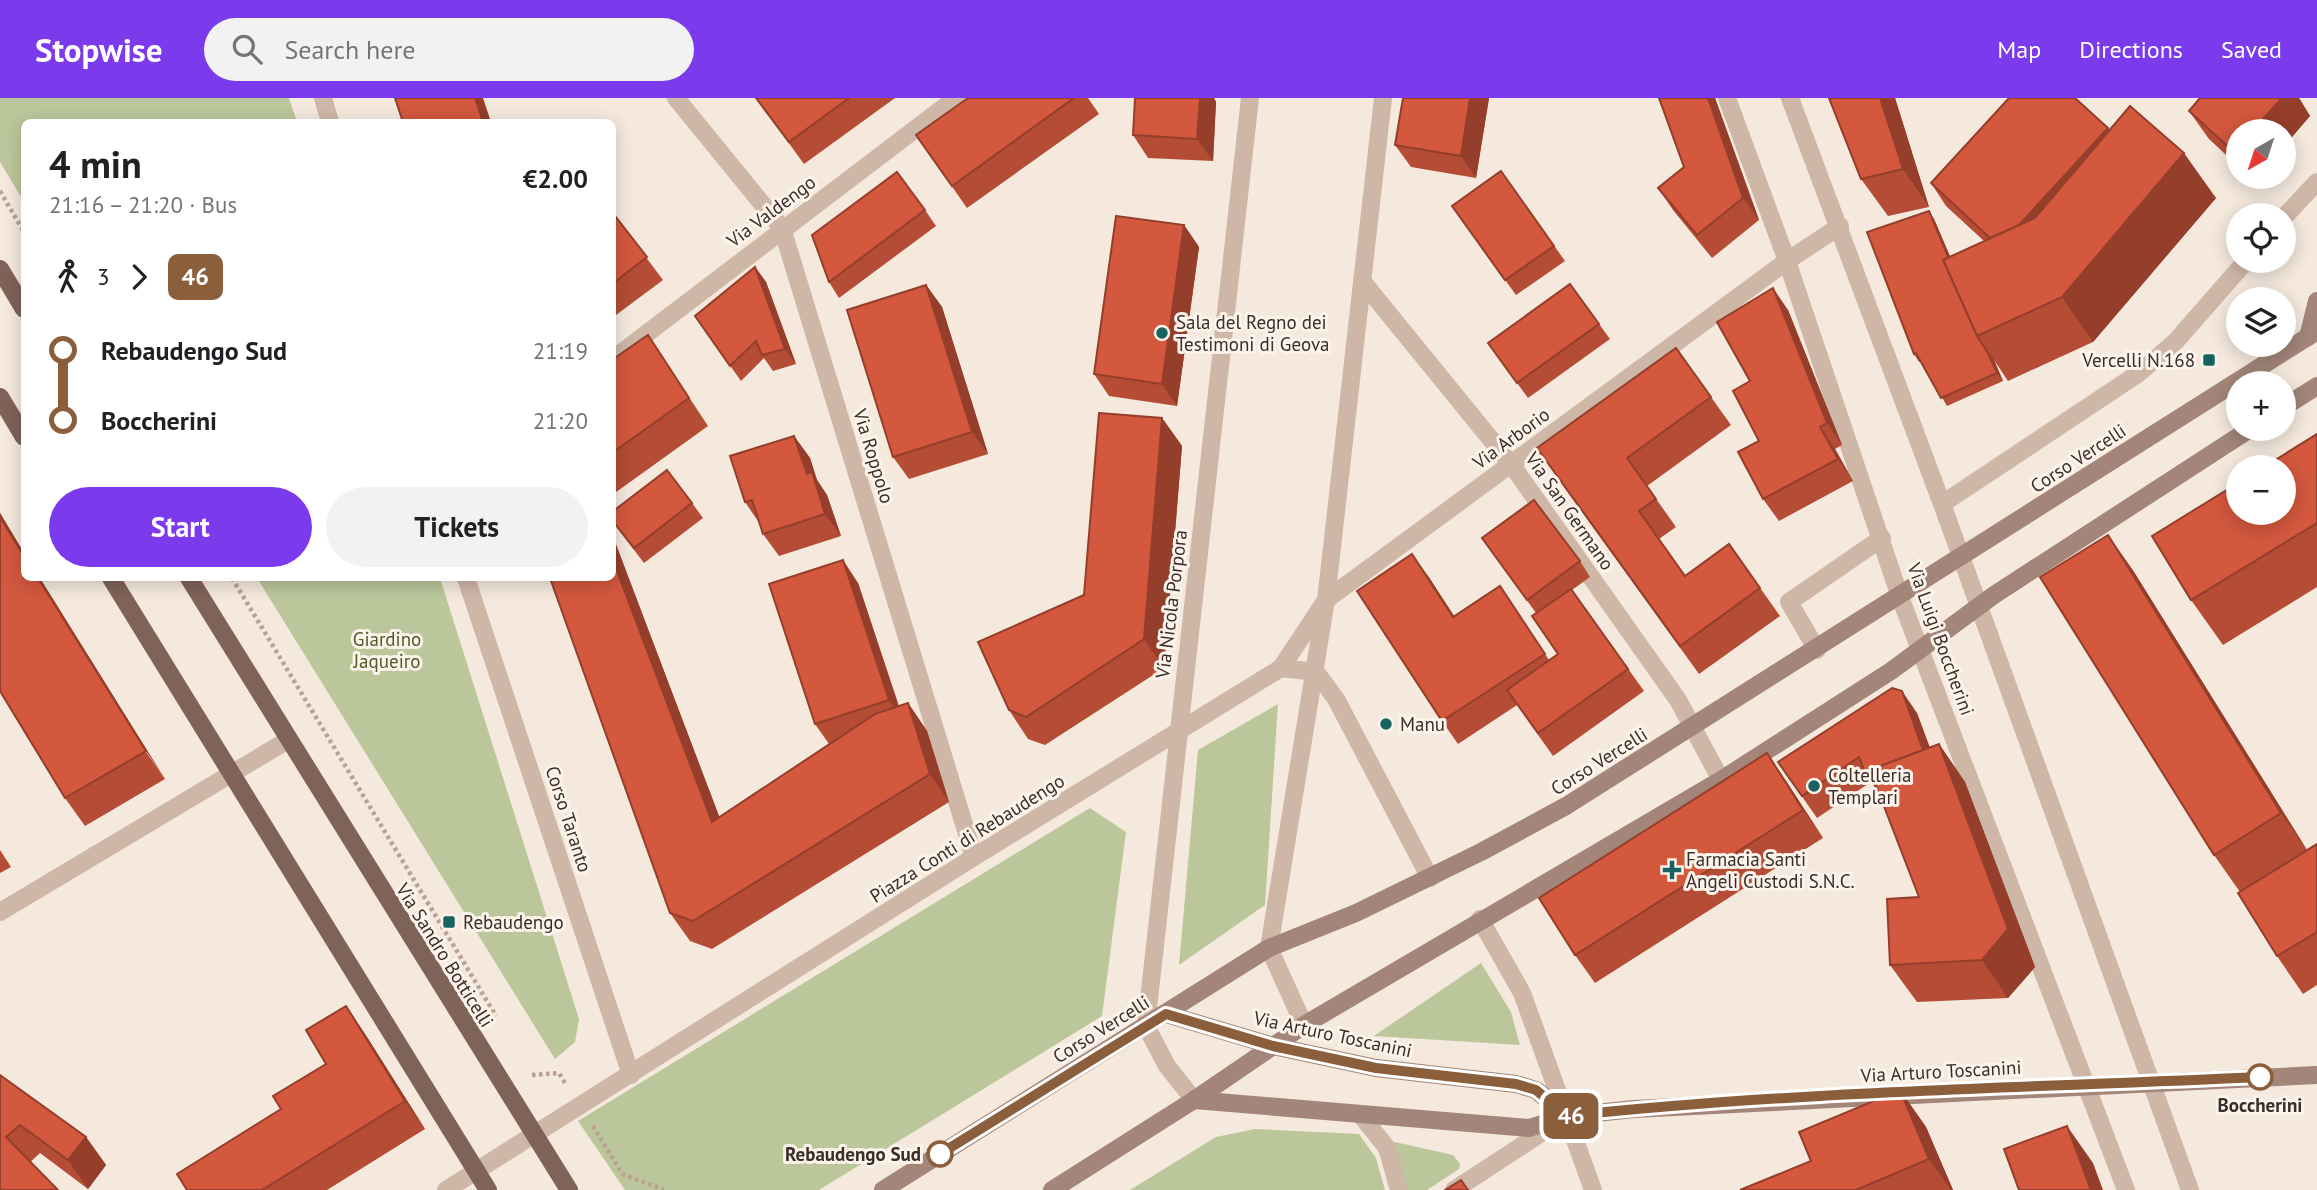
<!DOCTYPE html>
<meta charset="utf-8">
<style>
body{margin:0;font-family:"PT Sans",sans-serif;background:#f2f2f2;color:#202124;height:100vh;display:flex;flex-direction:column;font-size:26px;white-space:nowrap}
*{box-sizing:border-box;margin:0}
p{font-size:23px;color:#757577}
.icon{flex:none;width:38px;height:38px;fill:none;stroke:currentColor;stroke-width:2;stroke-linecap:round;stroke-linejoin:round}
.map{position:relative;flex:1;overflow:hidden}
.side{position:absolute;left:21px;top:21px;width:595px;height:462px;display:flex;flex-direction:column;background:#fff;border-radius:10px;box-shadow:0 4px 18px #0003}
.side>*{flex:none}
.badge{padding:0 14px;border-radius:10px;font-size:24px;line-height:46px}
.needle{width:46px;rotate:219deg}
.fabs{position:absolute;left:2226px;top:21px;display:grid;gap:14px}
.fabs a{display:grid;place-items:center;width:70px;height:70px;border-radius:50%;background:#fff;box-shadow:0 4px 18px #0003;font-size:35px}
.map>.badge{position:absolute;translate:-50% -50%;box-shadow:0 0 0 4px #fff}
.legs{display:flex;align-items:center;gap:10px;height:77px;padding:0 28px;font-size:23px}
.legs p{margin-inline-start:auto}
.summary{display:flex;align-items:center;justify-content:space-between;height:119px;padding:0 28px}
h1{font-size:38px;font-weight:800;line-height:52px}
.primary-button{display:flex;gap:14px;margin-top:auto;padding:14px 28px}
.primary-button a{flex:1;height:80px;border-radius:42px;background:#7c3aed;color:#fff;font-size:28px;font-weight:800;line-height:80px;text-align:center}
.primary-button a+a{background:#f2f2f2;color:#202124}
ul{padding:0 28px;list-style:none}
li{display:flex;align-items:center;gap:24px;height:70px;font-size:26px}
li i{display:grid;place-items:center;width:10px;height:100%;margin:0 9px;background:currentColor}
li i::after{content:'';width:18px;height:18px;margin:-9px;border:5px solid;border-radius:50%;background:#fff}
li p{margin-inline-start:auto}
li:first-child i{background:linear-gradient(#0000 50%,currentColor 0)}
li:last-child i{background:linear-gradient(currentColor 50%,#0000 0)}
header{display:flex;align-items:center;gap:42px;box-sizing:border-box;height:98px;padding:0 35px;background:#7c3aed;color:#fff}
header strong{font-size:33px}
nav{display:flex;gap:38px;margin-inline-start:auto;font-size:24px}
.search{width:490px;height:63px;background:#f2f2f2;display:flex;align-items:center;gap:18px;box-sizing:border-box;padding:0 24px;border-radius:38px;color:#757577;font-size:26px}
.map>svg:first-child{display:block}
.green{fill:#bbc79b}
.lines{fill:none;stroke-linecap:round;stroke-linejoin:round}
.path{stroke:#bba192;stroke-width:4.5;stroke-dasharray:3.5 3.5;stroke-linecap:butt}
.lane{stroke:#cfb7a8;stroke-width:18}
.street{stroke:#cfb7a8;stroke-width:18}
.secondary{stroke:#a38579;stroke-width:18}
.primary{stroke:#7f6258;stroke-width:18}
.wall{fill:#b54c35}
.shaded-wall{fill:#943e2b}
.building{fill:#d3583e;stroke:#943e2b;stroke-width:2}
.line-1-casing{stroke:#fff;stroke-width:16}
.line-1{stroke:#8b5e3c;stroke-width:10}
.poi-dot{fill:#196262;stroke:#fcf3eb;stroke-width:2.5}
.stop-1-dot{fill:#fff;stroke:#8b5e3c;stroke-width:3.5}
.labels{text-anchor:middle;stroke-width:6;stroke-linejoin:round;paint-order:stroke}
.street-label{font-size:19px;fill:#3b2d29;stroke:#fcf3eb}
.poi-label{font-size:19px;fill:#3b2d29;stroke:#fcf3eb;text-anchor:start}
.park-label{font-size:19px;fill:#4d5d29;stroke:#fcf3eb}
.stop-label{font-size:19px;font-weight:bold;fill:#3b2d29;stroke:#fcf3eb}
</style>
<header>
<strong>Stopwise</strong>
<div class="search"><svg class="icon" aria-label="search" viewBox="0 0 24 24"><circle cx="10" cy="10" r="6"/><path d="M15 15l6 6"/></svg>Search here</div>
<nav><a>Map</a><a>Directions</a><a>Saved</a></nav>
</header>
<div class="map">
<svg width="2317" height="1092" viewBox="0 0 2317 1092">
<rect width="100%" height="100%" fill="#f5e9de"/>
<g class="green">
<polygon points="0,0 289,0 297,24 24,24 24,104 0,64"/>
<polygon points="257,480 440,480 579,921 575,944 555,961"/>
<polygon points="1278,606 1265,807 1179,867 1198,652"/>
<polygon points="1090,710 1126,734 1102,918 819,1092 625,1092 578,1023"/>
<polygon points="1481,865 1511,914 1520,947 1374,938"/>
<polygon points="1255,1031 1359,1036 1376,1060 1385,1092 1130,1092 1216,1039"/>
<polygon points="1395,1044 1453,1057 1460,1066 1459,1071 1427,1092 1404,1092 1393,1046"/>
</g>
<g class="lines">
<g class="path">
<polyline points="0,93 24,134"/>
<polyline points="232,480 496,918"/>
<polyline points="532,977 559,975 565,985"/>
<polyline points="593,1028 622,1076 664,1092"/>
</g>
<polyline class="lane" points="1817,552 1789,504 1882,440"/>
<g class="street">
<polyline points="323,0 330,24"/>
<polyline points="676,0 782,130 974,759"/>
<polyline points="1727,0 1787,163 1900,499 2126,1092"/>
<polyline points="1790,0 1942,406 2190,1092"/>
<polyline points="2284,119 2317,84"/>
<polyline points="1362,183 1511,366 1678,602 1721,682"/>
<polyline points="612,262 956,0"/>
<polyline points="1942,406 2139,275 2176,243 2246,163"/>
<polyline points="466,480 631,977"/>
<polyline points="1281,570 1326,502 1787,163 1840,128"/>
<polyline points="0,814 288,642"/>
<polyline points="1480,821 1522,895 1593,1092"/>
<polyline points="1304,927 1269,850 1326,502 1383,0"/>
<polyline points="1194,1002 1167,968 1146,928 1250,0"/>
<polyline points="1360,1016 1387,1050 1399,1092"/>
<polyline points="446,1092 974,759 1281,570 1316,574 1336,601 1430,780"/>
<polyline points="1454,1092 1561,1022"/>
</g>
<g class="secondary">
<polyline points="2308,239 2317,203"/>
<polyline points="2284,309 2317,288"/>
<polyline points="1166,916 1273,948 1376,970 1516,986 1536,992 1567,1018"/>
<polyline points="1194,1002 1529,1030 1567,1018 1634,1011 2317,977"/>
<polyline points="883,1092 1269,850 1356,815 1481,754 1566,708 2317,233"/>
<polyline points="1052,1092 1194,1002 1304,927 1721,682 1891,573 1994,497 2250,331"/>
</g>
<g class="primary">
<polyline points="0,171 24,211"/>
<polyline points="0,299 24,339"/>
<polyline points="111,480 488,1092"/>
<polyline points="189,480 569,1092"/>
</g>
</g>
<g class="wall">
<polygon points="756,0 895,0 804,66"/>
<polygon points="968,0 1088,0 1099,16 967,110 916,37"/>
<polygon points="1134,0 1214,0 1216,4 1213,63 1148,60 1133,37 1135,1"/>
<polygon points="1403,0 1489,0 1476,80 1411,69 1395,47"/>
<polygon points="1715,0 1759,122 1712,160 1673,112 1658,90 1684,69"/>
<polygon points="1829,0 1895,0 1929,109 1888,118 1861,81"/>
<polygon points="2200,0 2299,0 2310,18 2284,48 2284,33 2238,33 2238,68 2209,41 2189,13"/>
<polygon points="2108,30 2216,100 2093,244 2008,283 1994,262 2003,283 1947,308 1921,264 1919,264 1914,256 1934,121 1950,158 1984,143 1946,108 1931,85"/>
<polygon points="1501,73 1565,163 1516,197 1452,108"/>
<polygon points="925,112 936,128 839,200 829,184"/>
<polygon points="612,114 663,182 612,220"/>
<polygon points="1184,127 1199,149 1177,308 1109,298 1094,276"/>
<polygon points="755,169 766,184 796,266 773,273 764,260 741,283 695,218"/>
<polygon points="1570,186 1610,241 1528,300 1488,245"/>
<polygon points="926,187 942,209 988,356 909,381 893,359"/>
<polygon points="1788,212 1842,347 1835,351 1853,383 1779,423 1763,401 1759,343 1750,283"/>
<polygon points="648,237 708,328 612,397 612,262"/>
<polygon points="1676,250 1731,327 1647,388 1676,429 1659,441 1685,478 1729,446 1780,518 1699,576 1556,378"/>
<polygon points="1162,320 1182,348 1164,570 1045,647 1028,641 1009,612 1084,497"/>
<polygon points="2317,336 2317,489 2223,547 2191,502"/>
<polygon points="794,338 810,360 817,382 827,397 841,438 779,458 763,436 760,426 745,404"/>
<polygon points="692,405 703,420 644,465 612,423"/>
<polygon points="0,415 24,455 24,480 165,681 85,728 65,700"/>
<polygon points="612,436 719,719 829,646 815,626 858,485 899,608 908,605 927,633 949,704 712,851 690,843 670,815 612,480"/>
<polygon points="2108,437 2134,474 2307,752 2317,746 2317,887 2303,896 2277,858 2240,794 2214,757"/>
<polygon points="1482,440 1580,463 1590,479 1572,492 1644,593 1553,658 1517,607 1458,646 1442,623 1428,478 1454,518 1500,488 1549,562 1558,556 1536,515"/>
<polygon points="1917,615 1930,650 1939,646 1965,684 2035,869 2008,900 1917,904 1890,867 1919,799 1880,697 1871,684 1817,720 1778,664"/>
<polygon points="1786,683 1823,740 1595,885 1575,857"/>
<polygon points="0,752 11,769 0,775"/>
<polygon points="346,908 365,936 425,1031 327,1092 187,1092 281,1011 326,966"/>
<polygon points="0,977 86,1039 106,1067 88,1091 40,1055 0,1092"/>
<polygon points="1900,992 1926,1029 1953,1092 1740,1092 1811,1063"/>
</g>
<g class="shaded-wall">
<polygon points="475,0 483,0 491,24 483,24"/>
<polygon points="1200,0 1214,0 1216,4 1213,63 1197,41"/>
<polygon points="1470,0 1489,0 1476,80 1461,58"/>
<polygon points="1708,0 1715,0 1759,122 1743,100"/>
<polygon points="1880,0 1895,0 1929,109 1903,71"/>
<polygon points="2282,0 2299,0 2310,18 2284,48 2284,33 2252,33"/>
<polygon points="2108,30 2124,52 1999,149"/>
<polygon points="2238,49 2238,60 2234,54"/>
<polygon points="2184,55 2216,100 2093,244 2062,199"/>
<polygon points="1929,113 1934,121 1982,235 1981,236"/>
<polygon points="1184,127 1199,149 1177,308 1162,286"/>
<polygon points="755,169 766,184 796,266 785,251"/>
<polygon points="926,187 942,209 988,356 972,334"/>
<polygon points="1773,190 1788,212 1842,347 1827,325"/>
<polygon points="1988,255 1994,262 2003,283 1997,275"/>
<polygon points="1162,320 1182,348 1164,570 1144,541"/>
<polygon points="1820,329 1835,351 1853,383 1838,361"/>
<polygon points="794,338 810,360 817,382 827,397 841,438 825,416 807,376"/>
<polygon points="0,415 24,455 24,458 0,419"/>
<polygon points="612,436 732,752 712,724 612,460"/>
<polygon points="2108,437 2134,474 2307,752 2281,715"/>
<polygon points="1412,456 1428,478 1469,541 1453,519"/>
<polygon points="843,462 858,485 904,625 889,602"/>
<polygon points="38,480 40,480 165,681 146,653"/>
<polygon points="1902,593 1917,615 1939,675 1924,653"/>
<polygon points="908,605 927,633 949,704 930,676"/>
<polygon points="1939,646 1965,684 2035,869 2008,900 1982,862"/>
<polygon points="1767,655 1786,683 1823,740 1803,712"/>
<polygon points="346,908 365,936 425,1031 405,1003"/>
<polygon points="1900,992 1926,1029 1953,1092 1951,1092 1929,1061"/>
<polygon points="2067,1028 2093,1065 2103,1092 2091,1092"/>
<polygon points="86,1039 106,1067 88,1091 68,1062"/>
</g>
<g class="building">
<polygon points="395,0 475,0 483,24 403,24"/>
<polygon points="756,0 849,0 789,44"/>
<polygon points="968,0 1074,0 952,88 916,37"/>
<polygon points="1135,0 1200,0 1197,41 1133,37"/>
<polygon points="1403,0 1470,0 1461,58 1395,47"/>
<polygon points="1659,0 1708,0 1743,100 1697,137 1658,90 1684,69"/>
<polygon points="1829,0 1880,0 1903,71 1861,81"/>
<polygon points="2009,0 2075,0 2108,30 2019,127 1990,140 1931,85"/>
<polygon points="2200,0 2282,0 2252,33 2238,33 2238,49 2234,54 2189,13"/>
<polygon points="2130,8 2184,55 2062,199 1977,238 1943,162 2035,120"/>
<polygon points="1501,73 1554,148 1505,182 1452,108"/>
<polygon points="897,74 925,112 829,184 812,137"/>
<polygon points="1929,113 1948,159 1943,162 1977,238 1988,255 1997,275 1941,300 1916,255 1914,256 1867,134"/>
<polygon points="612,114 647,159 612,186"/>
<polygon points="1116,118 1184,127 1162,286 1094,276"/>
<polygon points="755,169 785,251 762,257 756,243 730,268 695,218"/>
<polygon points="1570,186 1599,226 1517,285 1488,245"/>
<polygon points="926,187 972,334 893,359 847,212"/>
<polygon points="1773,190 1827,325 1820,329 1838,361 1763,401 1738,354 1759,343 1733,293 1750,283 1717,224"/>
<polygon points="648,237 689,300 612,355 612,262"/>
<polygon points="1676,250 1711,299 1627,360 1656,401 1639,413 1685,478 1729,446 1760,490 1680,548 1537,350"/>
<polygon points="1099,315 1162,320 1144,541 1026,619 1009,612 978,544 1084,497"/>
<polygon points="2317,336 2317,425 2191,502 2152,438 2238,385 2238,415 2284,415 2284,369 2264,369"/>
<polygon points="794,338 807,376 812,374 825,416 763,436 752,402 745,404 730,358"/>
<polygon points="667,372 692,405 634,450 612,422 612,414"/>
<polygon points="1534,402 1580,463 1527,502 1482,440"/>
<polygon points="0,419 24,458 24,480 38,480 146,653 65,700 0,593"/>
<polygon points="2108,437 2281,715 2214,757 2040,479"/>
<polygon points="1412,456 1453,519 1500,488 1545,556 1442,623 1357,493"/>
<polygon points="612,460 712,724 875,616 908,605 930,676 693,823 670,815 550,480 612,480"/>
<polygon points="843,462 889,602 815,626 769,486"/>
<polygon points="1571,491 1628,571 1538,635 1507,592 1558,556 1532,518"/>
<polygon points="1892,590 1902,593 1923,652 1870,672 1872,675 1866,677 1859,659 1802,698 1778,664"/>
<polygon points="1939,646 2008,831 1982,862 1890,867 1887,801 1919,799 1870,672"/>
<polygon points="1767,655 1803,712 1575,857 1539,800"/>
<polygon points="2317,746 2317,834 2277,858 2238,795"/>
<polygon points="346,908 405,1003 262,1092 187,1092 177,1076 281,1011 273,998 326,966 306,932"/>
<polygon points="0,977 86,1039 68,1062 20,1027 6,1039 58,1092 0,1092"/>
<polygon points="1900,992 1929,1061 1856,1092 1740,1092 1811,1063 1799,1034"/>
<polygon points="2067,1028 2091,1092 2019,1092 2004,1051"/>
<polygon points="1461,1082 1468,1092 1445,1092"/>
</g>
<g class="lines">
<g class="line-1-casing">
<path id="line-1" d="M940,1056L1166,916L1273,948L1376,970L1516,986L1536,992L1567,1018C1797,993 2029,990 2260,979"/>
</g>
<use href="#line-1" class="line-1"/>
</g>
<g class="poi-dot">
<circle cx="1162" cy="235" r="7"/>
<rect x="2202" y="255" width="14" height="14" rx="3.5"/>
<circle cx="1386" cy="626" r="7"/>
<circle cx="1814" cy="688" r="7"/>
<path d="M1668.5 761.5h7v7h7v7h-7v7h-7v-7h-7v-7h7z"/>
<rect x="442" y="817" width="14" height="14" rx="3.5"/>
</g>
<g class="stop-1-dot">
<circle cx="2260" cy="979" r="12"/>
<circle cx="940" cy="1056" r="12"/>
</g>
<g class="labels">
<g class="street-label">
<text transform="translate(771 113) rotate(-37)" y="7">Via Valdengo</text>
<text transform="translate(1511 340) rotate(-36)" y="7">Via Arborio</text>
<text transform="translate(874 358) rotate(73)" y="7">Via Roppolo</text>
<text transform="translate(2078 360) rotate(-33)" y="7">Corso Vercelli</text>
<text transform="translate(1570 413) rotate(55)" y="7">Via San Germano</text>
<text transform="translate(1171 506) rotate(-83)" y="7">Via Nicola Porpora</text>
<text transform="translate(1941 541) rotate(70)" y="7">Via Luigi Boccherini</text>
<text transform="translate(1599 663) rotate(-32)" y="7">Corso Vercelli</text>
<text transform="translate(569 721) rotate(72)" y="7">Corso Taranto</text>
<text transform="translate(967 740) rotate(-32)" y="7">Piazza Conti di Rebaudengo</text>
<text transform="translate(445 857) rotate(58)" y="7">Via Sandro Botticelli</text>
<text transform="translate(1101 931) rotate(-32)" y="7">Corso Vercelli</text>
<text transform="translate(1333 936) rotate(12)" y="7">Via Arturo Toscanini</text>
<text transform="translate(1941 973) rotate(-3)" y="7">Via Arturo Toscanini</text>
</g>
<g class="poi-label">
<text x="1176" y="231">Sala del Regno dei<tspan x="1176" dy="22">Testimoni di Geova</tspan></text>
<text x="2195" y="269" text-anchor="end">Vercelli N.168</text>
<text x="1400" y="633">Manu</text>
<text x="1828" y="684">Coltelleria<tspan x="1828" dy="22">Templari</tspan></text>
<text x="1686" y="768">Farmacia Santi<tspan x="1686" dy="22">Angeli Custodi S.N.C.</tspan></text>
<text x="463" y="831">Rebaudengo</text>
</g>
<g class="park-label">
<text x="387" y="548">Giardino<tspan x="387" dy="22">Jaqueiro</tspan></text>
</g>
<g class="stop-label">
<text x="2260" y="1014">Boccherini</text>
<text x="921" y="1063" text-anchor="end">Rebaudengo Sud</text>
</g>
</g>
</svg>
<div class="fabs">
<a><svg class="needle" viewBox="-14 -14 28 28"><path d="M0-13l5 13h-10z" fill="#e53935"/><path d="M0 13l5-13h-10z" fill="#757577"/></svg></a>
<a><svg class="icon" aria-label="locate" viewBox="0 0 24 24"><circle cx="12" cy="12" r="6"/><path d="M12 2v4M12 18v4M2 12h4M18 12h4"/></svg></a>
<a><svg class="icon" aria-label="layers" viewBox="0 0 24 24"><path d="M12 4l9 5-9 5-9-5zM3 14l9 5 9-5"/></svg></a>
<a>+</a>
<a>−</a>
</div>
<b class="badge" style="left:1571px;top:1018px;background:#8b5e3c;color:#fff">46</b>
<section class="side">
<div class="summary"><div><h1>4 min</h1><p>21:16 – 21:20 · Bus</p></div><b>€2.00</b></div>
<div class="legs"><svg class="icon" aria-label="walk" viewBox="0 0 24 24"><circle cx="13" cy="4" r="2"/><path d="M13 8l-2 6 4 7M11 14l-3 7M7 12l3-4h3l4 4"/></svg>3<svg class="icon" aria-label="forward" viewBox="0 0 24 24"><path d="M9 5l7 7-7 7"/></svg><b class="badge" style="background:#8b5e3c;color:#fff">46</b></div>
<ul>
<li><i style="color:#8b5e3c"></i><b>Rebaudengo Sud</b><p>21:19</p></li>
<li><i style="color:#8b5e3c"></i><b>Boccherini</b><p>21:20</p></li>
</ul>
<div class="primary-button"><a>Start</a><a>Tickets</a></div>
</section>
</div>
